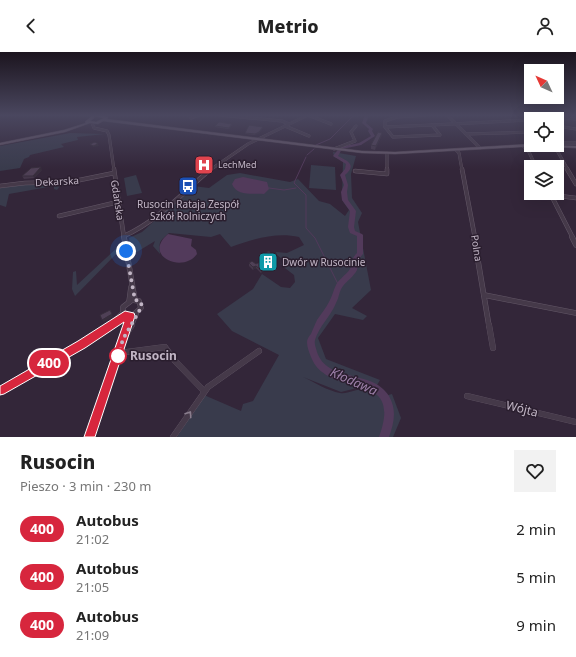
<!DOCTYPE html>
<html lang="pl">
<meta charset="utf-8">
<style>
body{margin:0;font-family:"Noto Sans",sans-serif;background:#f2f2f2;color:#222;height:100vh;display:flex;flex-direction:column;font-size:15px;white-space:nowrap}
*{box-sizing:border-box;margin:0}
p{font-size:13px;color:#767676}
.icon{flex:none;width:22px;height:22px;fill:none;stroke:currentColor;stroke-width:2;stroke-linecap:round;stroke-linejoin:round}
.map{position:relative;height:385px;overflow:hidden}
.drawer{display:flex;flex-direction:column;background:#fff;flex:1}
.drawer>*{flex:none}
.badge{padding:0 8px;border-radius:13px;font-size:14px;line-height:26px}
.needle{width:26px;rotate:314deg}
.controls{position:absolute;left:524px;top:12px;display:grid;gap:8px}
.controls a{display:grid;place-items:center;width:40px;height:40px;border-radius:0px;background:#fff;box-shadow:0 4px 16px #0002;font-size:20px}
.you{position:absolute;width:20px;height:20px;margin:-10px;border:3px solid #fff;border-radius:50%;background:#1a73e8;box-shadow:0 0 0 6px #1a73e833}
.map>.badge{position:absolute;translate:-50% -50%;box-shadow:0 0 0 2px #fff}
.round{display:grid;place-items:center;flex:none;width:42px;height:42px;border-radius:0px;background:#f2f2f2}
.head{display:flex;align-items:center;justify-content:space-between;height:68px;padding:0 20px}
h1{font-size:19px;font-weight:800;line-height:30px}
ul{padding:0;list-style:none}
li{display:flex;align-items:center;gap:12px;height:48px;padding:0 20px}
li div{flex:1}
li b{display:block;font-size:15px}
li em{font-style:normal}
li .badge{min-width:44px;font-weight:700;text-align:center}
header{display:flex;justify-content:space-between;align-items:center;height:52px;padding:0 20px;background:#fff;font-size:18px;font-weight:800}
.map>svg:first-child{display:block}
.green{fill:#393b4c}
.water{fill:#523a5b}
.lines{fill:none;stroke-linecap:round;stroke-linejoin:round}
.stream{stroke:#523a5b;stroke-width:1}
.river{fill:#523a5b;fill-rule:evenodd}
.minor-far3-casing{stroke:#635767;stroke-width:3}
.minor-far2-casing{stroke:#635767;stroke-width:4.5}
.minor-far1-casing{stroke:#635767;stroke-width:5.5}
.minor-casing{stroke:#635767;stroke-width:6}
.major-casing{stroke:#4e4252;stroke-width:1}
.minor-far3{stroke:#453949;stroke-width:2.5}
.minor-far2{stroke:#453949;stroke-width:3.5}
.minor-far1{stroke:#453949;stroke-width:4.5}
.minor{stroke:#453949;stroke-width:5.5}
.major{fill:#645769;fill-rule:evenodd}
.wall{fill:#44374a}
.shaded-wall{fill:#372d3c}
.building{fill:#4f4056;stroke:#372d3c}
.oneway{stroke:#897d8d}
.line{fill:#d7263d;stroke:#fff}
.walk{stroke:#c1b5c5;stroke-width:4;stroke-dasharray:0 7.2}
.stop-dot{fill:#fff;stroke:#d7263d;stroke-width:2}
.labels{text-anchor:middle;stroke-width:3;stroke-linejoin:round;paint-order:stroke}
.far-poi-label{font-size:9px;fill:#c1b5c5;stroke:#2a1e2e;text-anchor:start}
.street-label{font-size:10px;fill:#c1b5c5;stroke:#2a1e2e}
.poi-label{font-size:10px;fill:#c1b5c5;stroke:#2a1e2e}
.near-stop-label{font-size:12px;font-weight:bold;fill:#c1b5c5;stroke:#2a1e2e;text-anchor:start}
.near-street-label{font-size:12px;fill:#c1b5c5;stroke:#2a1e2e}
.near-water-label{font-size:13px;font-style:italic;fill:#9d80a9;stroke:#2a1e2e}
</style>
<header><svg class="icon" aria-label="back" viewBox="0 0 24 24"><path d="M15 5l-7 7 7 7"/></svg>Metrio<svg class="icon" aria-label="person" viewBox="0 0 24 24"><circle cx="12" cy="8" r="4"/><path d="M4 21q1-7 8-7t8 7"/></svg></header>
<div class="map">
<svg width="576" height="385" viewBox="0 0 576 385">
<rect width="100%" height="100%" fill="#332639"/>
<g class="green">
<polygon points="70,81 105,82 77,85 78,88 61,92 64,95 30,103 29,105 24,107 20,116 0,119 0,94"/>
<path d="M333,100L356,104L351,122L352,146L362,161L358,170L371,238L352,256L367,264L363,268L335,262L318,286L326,307L380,328L374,338L357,336L341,340L303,325C314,330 328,339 340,341C352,343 366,328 381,345L392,342L401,366L393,385H177L204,343L241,359L243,352L253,349L279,303L232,279L217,262L253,237L262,222L281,235L290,236L295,230L294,223L281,213L282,207L277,203L276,200L287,201L304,193L299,185C276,180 253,187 231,195L220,182L211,185L169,181C159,190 159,189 160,202L153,194L157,184L155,189L132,203L129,186L142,180L193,134L209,136L227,123L240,121L290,130L298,127L319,149L330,152L345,164L349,158L342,148L343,108L334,105Z"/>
<polygon points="311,113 335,115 336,138 309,136"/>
<polygon points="136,123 142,141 127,144 124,126"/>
<polygon points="79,131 60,134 57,138 54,137 54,134 9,142 6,155 0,153 0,136 22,133"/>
<polygon points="119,194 120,198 75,244 72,237 73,220 76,219 77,233"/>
</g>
<g class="water">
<path d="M243,125L267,130L269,137L264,142C253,141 237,145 232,132L235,127Z"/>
<path d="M168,182L192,187L191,194L196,198L197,202C183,222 142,204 168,182Z"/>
</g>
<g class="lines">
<g class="stream">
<polyline points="316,93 330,87 353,64 362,63"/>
<polyline points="307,103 314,97"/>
<polyline points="306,105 294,131 306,143 306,176 315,186 339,234"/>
<polyline points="269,136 284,138 296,136"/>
</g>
<path class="river" d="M365,63H369L366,71L373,77L372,79L375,84L361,93L342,97L338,104C348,109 357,113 345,123L348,133L347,140L348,148L356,159L354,175L355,179L362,182L363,183V202C361,204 359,207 358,209C357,212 358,215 357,218C354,224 347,229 343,234C339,239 339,246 336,251C331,264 319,274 315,288C314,292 316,296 317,300C327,331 373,317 389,344C397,358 394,371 389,385H379C405,314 328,349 311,305C309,300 307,295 307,290C307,287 309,284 311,282C313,277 315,272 317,268C321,262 326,256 329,250C332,245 333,239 336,233C339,227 346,223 350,217C354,211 349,209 357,201V184L350,181L348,175L350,159L342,148L341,140L344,133L340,123L345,117L346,112L333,104L340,95L359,91L371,84L368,79L369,77L362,71Z"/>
<g class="minor-far3-casing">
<g id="minor-far3">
<polyline points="219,63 282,69 289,72"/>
<polyline points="308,63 331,72"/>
<polyline points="447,63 480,96"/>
<polyline points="529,63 531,72"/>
<polyline points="557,65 576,67"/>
<polyline points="191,66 199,63"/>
<polyline points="92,71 94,76 107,79 109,83 114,118"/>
<polygon points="432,73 440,83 393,85 385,75"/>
<polyline points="432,73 530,68"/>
<polyline points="285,74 309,84"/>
<polyline points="557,74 576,77"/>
<polyline points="385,75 385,69 397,65 426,63"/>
<polyline points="466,82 531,80"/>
<polyline points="557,91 576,91"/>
<polyline points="554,93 568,118"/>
<polyline points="523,94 528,98 536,115"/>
<polyline points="334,97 355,89 351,80 356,74"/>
<polyline points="456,98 459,101 462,118"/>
<polyline points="387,101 387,118"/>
<polyline points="210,118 248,92 308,63"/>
</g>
</g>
<g class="minor-far2-casing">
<g id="minor-far2">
<polyline points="114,117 124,186"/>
<polyline points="462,117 475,186"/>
<polyline points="567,117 576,132"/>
<polyline points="355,119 387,122 387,117"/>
<polyline points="0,134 25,131 70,130 114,121"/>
<polyline points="550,141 573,186"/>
<polyline points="551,143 576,146"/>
<polyline points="59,164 118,150"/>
<path d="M124,184C158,169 183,140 211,117"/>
</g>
</g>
<g class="minor-far1-casing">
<g id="minor-far1">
<polyline points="124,185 135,248"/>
<polyline points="474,185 489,274"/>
<polyline points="572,185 576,193"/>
<polyline points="484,243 576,261"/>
<polygon points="132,248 139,249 141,256 133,263 125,263 123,261 123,255"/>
<polyline points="129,250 131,235"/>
<polyline points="113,270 123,261"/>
<polyline points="109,274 125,263"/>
<polyline points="128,274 131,264"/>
<polyline points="131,274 136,262"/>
</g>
</g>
<g class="minor-casing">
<g id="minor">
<polyline points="489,273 493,296"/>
<polyline points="127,281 132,273"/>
<polyline points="119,301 165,295 175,309 204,339"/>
<polyline points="0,338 82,292 110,273"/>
<polyline points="467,344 576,370"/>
<polyline points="90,385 128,273"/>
<polyline points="173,385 208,335 259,299"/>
</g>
</g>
<g class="major-casing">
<path id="major" d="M81,63H101L107,65L108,66L106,67L362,99L395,100L531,92V93L576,94V96L538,94L395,102L362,101L103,69L98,72L90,71L65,80L0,93V91L64,78L86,71L85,70L86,69L92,64H82ZM94,64L104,66L96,70L90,69L94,66Z"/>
</g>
<use href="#minor-far3" class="minor-far3"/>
<use href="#minor-far2" class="minor-far2"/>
<use href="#minor-far1" class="minor-far1"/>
<use href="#minor" class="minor"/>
<use href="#major" class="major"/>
</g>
<g class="wall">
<polygon points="232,73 229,77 215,75 215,74"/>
<polygon points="263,76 259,81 255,83 246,82 245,81"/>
<polygon points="382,81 381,85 375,98 371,97 371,93"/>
<polygon points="42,118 34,126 24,127 22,124"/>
<polygon points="265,201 273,203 273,205 271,207 274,212 261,221 256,216 253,218 249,214 249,211 256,212 267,206 265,204"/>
</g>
<g class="shaded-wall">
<polygon points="263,75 263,76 259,81 255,83 255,82"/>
<polygon points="382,81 381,85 375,98 376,94"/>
<polygon points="98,92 99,94 93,95 93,94"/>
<polygon points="41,115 42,118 34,126 33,124"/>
<polygon points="273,203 273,205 269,208 269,205"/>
<polygon points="274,210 274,212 261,221 261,218"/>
<polygon points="256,214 256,216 253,218 253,215"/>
<polygon points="110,258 113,265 104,270 102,268"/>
</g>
<g class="building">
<polygon points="219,70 232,72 229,76 215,74"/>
<polygon points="249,73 263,75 259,80 255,82 245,81"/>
<polygon points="378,80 382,81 376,94 371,93"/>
<polygon points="95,90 98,92 93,94 90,92"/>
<polygon points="41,115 33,124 22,124 31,116"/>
<polygon points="269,199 273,203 269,205 265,201"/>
<polygon points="269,205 274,210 261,218 256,214 253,215 249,211 252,209 256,212"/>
<polygon points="110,258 112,262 102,268 100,263"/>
</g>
<defs><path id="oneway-chevron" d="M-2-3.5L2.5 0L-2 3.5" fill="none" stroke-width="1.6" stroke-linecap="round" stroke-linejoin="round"/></defs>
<use class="oneway" href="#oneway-chevron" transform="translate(189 362) rotate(-56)"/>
<linearGradient id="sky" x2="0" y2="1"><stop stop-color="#1c151f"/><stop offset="0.54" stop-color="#4a475f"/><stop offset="1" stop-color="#4a475f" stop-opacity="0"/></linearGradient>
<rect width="576" height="117" fill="url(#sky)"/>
<polygon class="line" points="125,259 134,261 135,264 95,385 84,385 124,270 85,296 4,342 0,343 0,334 78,289"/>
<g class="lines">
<polyline class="walk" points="118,304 123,287 142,254 140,249 135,248 126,199"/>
</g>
<defs>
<g id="hospital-square" transform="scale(1)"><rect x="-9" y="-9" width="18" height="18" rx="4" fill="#e0444e" stroke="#2a1e2e"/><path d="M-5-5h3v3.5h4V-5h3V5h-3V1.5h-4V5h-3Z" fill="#fff"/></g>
<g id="bus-square" transform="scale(1)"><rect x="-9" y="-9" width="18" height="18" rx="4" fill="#1a4fb4" stroke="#2a1e2e"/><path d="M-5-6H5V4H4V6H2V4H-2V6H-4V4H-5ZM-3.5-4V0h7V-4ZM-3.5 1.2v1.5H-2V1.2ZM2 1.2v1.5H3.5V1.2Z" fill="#fff"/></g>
<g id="building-square" transform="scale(1)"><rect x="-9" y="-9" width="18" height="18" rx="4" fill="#0f9aa8" stroke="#2a1e2e"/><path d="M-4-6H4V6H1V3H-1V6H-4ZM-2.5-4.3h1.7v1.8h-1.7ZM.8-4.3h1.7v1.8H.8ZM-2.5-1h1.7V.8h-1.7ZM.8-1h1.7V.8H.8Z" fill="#fff"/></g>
</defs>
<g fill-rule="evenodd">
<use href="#hospital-square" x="204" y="113"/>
<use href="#bus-square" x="188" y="134"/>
<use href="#building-square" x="268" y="210"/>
</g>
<circle class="stop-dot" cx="118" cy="304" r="8"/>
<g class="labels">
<g class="far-poi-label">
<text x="218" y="116">LechMed</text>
</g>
<g class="street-label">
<text transform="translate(57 129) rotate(-3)" y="4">Dekarska</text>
<text transform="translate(118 148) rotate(81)" y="4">Gdańska</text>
<text transform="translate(477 196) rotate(81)" y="4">Polna</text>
</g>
<g class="poi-label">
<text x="188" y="156">Rusocin Rataja Zespół<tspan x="188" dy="12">Szkół Rolniczych</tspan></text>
<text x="282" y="214" text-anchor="start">Dwór w Rusocinie</text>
</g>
<g class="near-stop-label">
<text x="130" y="308">Rusocin</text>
</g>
<g class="near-street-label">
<text transform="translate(522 357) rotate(14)" y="4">Wójta</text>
</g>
<g class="near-water-label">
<text transform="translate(354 329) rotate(24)" y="5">Kłodawa</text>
</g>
</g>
</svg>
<div class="controls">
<a><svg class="needle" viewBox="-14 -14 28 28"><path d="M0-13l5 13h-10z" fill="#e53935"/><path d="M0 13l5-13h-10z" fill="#767676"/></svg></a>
<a><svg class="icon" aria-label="locate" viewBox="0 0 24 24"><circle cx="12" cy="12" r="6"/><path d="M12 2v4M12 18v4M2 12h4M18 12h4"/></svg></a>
<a><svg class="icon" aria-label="layers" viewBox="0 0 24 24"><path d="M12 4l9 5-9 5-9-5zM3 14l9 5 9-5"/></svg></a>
</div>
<div class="you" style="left:126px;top:199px"></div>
<b class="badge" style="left:49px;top:311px;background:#d7263d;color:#fff">400</b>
</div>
<section class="drawer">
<div class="head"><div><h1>Rusocin</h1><p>Pieszo · 3 min · 230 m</p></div><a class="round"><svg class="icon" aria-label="heart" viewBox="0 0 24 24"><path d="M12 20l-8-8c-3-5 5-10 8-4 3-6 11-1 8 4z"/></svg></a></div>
<ul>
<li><span class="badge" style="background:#d7263d;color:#fff">400</span><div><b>Autobus</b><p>21:02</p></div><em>2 min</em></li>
<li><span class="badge" style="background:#d7263d;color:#fff">400</span><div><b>Autobus</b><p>21:05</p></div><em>5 min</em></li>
<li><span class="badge" style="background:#d7263d;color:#fff">400</span><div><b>Autobus</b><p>21:09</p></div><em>9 min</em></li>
</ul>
</section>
